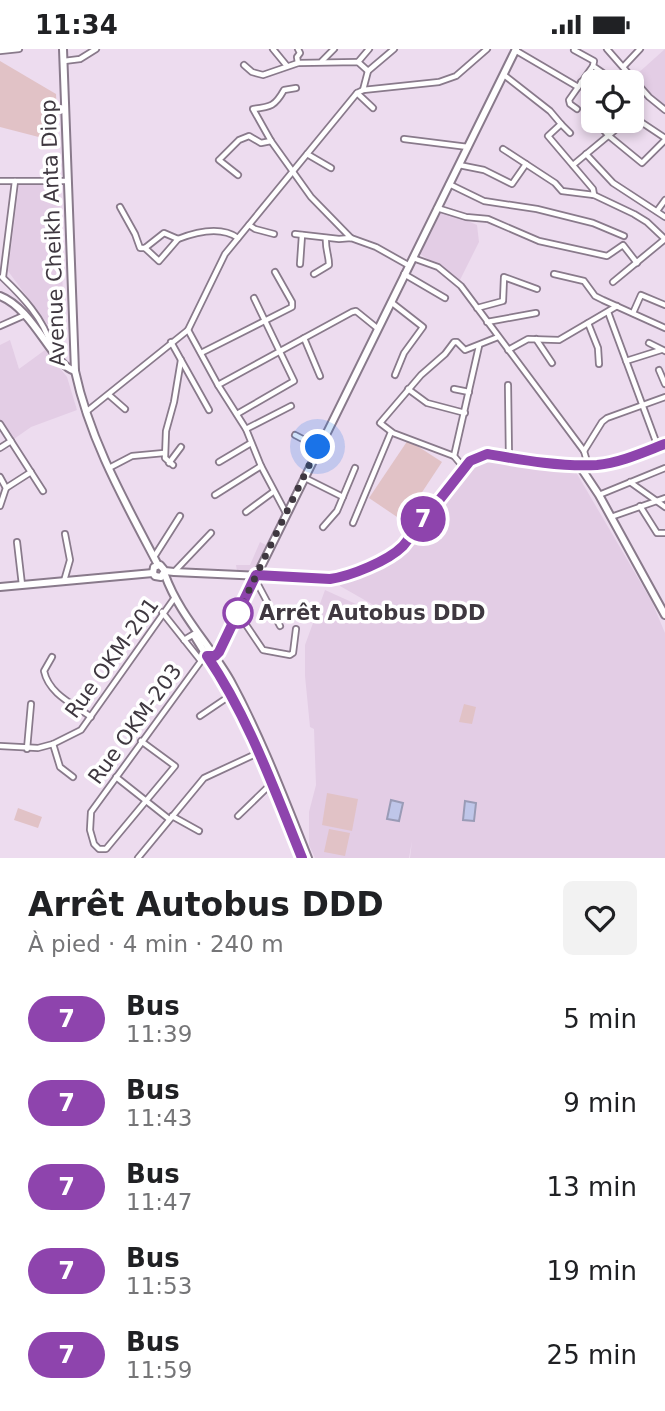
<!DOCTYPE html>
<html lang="fr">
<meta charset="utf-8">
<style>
body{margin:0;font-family:"DejaVu Sans",sans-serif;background:#f2f2f2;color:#202124;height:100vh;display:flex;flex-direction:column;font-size:26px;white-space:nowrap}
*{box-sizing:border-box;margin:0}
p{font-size:23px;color:#757577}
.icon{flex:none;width:38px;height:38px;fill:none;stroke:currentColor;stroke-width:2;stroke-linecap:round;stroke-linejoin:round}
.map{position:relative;height:809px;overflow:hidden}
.drawer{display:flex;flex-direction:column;background:#fff;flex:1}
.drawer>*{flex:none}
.badge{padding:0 14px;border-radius:23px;font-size:24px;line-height:46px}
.controls{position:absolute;left:581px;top:21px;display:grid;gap:14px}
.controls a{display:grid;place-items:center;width:63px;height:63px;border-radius:10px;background:#fff;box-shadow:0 4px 10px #0003;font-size:35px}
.you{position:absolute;width:35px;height:35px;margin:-18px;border:5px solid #fff;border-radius:50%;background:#1a73e8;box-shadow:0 0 0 10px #1a73e833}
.map>.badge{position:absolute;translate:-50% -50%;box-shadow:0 0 0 4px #fff}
.round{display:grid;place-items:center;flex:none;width:74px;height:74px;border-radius:10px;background:#f2f2f2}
.head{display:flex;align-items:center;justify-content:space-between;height:119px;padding:0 28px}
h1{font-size:33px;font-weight:600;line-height:52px}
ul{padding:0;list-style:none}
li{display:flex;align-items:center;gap:21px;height:84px;padding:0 28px}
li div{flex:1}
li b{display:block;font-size:26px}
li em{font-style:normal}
li .badge{min-width:77px;font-weight:700;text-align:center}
.status{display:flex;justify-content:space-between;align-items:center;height:49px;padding:0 35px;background:#fff;direction:ltr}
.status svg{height:19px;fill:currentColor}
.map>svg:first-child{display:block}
.built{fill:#e3cde5}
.green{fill:#e1c2c6}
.water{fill:#bfc6e9;stroke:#999bb6;stroke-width:2}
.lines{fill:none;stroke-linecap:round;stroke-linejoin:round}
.street-casing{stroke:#897a8b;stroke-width:8}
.secondary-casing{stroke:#897a8b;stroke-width:10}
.street{stroke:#fff;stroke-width:4.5}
.secondary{stroke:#fff;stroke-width:6}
.line-casing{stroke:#fff;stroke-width:16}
.line{stroke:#8e44ad;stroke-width:10}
.walk{stroke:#3f3840;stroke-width:7;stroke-dasharray:0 12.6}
.stop-dot{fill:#fff;stroke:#8e44ad;stroke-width:3.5}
.labels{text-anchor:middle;stroke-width:7;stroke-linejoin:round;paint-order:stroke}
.street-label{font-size:21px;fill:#3f3840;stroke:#fff}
.stop-label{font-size:21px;font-weight:bold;fill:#3f3840;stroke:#fff;text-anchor:start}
</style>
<div class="status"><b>11:34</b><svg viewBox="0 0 49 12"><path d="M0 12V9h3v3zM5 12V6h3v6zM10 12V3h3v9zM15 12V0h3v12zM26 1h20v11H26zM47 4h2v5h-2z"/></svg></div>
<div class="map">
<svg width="665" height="809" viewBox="0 0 665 809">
<rect width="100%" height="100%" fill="#eddcef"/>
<g class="built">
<polygon points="665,0 665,59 656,52 636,26"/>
<polygon points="19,135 59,135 64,275 47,275 8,222"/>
<polygon points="442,161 477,176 479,193 460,231 420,205"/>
<polygon points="10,291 19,320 45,301 67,328 77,361 31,378 11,392 0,375 0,296"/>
<polygon points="494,411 573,418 652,553 665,584 665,809 410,809 412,792 409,809 315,809 309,796 309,763 316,736 314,680 310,678 305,627 305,596 325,541 367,560 368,565 380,567 388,573 391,566 340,537 340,532 394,508 399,508 469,419 482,412"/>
<polygon points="260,493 266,496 256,518 249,523 237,522 236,516 250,516"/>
</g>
<g class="green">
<polygon points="0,12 56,45 58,93 0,78"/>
<polygon points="408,391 442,413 403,472 369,449"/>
<polygon points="464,655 476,658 472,675 459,673"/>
<polygon points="327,744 358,750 352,782 322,776"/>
<polygon points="18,759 42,768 38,779 14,771"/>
<polygon points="329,780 350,784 345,807 324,803"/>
</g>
<g class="water">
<polygon points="391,751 403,754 399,772 387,770"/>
<polygon points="465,752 476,754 474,772 463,771"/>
</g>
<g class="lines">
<g class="street-casing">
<g id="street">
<polyline points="273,0 287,17"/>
<polyline points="607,0 649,48 665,61"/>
<polyline points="515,1 578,38"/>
<polyline points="574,1 594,12 593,17 616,33"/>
<polyline points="0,2 19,0"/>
<polyline points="64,12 80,10 96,0"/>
<polyline points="322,12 334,0"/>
<polyline points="358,13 369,0"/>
<polyline points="298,14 297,8 300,4 298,0"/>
<polyline points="244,16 252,23 263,26 298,14 358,13 368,22"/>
<polyline points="624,17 640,0"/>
<polyline points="504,26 550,62 561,75 548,87 593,140 594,146"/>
<polyline points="581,33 593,42"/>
<path d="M296,39L284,41C275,57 271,58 253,60L271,92L311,148L351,189"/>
<polyline points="363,41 368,22 394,0"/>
<polyline points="357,44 373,59"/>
<polyline points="577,60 570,55 569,51 593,17"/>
<polyline points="632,67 665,89"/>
<polyline points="595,72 609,87 642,114 665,91"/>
<polyline points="561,75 570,84"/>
<polyline points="404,90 468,98"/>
<polyline points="503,100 555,134 562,142 594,146 634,165 647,173 665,190"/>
<polyline points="307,105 331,119"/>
<polyline points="586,105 613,134 665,168"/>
<polyline points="459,116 484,121 512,135 526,115"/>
<polyline points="573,116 626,72"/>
<polyline points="238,126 219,111 239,91 249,87 261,94 271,92"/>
<polyline points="0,132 68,132"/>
<polyline points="449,135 484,152 537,160 593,174 624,187"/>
<path d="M120,158L135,185L140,199H145L164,184L178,190C196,183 221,177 238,189"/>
<polyline points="437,159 466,168 488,170 539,192 607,207 623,196 637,214"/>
<polyline points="657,162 665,151"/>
<polyline points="249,176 255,180 274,185"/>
<polyline points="295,185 339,190 351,189 376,198 408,216"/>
<polyline points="145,199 159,212 178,190"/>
<polyline points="413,209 438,218 461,237 584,402 588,416"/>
<polyline points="300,215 302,186"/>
<path d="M314,225L329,216C329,206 325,200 326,189"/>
<polyline points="404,225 445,249"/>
<polyline points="554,225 584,232 595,247 603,251 665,279"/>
<path d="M2,228C22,247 44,270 51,297"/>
<polyline points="3,228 15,132"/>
<polyline points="613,233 665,190"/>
<polyline points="391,253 423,278 404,304 395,326"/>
<polyline points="477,259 503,252 504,228 537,240"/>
<polyline points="608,263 658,398"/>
<polyline points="633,264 641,246 665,256"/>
<polyline points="487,273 536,264"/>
<polyline points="588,274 598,299 599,315"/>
<polyline points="0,277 25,266"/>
<polyline points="188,281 218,336 246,380 261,417 286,464"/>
<polyline points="304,289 320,327"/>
<polyline points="536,290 552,314"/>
<polyline points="171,293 209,361"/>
<polyline points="649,294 665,302"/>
<polyline points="508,301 528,290 559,291 617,257"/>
<polyline points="201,304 292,258 292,253 275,223"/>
<polyline points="626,312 661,301"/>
<polyline points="659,321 665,335"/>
<polyline points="218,336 352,263 356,262 377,279"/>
<polyline points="508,336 509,409"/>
<polyline points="408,340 427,354 465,364"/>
<polyline points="454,340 469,343"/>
<polyline points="109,346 125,360"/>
<polyline points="86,363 188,281 225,205 357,44 363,41 439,33 456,27 487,0"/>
<polyline points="237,365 294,332 254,249"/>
<polyline points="0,375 43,442"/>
<polyline points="246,380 291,357"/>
<polyline points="295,386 318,398"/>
<polyline points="0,399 11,392"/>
<polyline points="584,402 602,373 607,369 665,348"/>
<polyline points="454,407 393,384 380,374 421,326 445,305 454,293 457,293 465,301 498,288"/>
<polyline points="219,413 251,394"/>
<polyline points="169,414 181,398"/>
<polyline points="173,416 165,409 166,382 174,353 181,311"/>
<polyline points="109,419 132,407 164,404"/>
<polyline points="464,419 454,407 479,297"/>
<polyline points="0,428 6,439 0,457"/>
<polyline points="305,429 343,448"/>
<polyline points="630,433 665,458"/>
<polyline points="6,439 31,423"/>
<polyline points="215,446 261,417"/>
<polyline points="599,446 665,419"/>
<polyline points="640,457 657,484 665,484"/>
<polyline points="246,463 273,443"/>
<polyline points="611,468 665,449"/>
<polyline points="353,474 391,383"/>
<polyline points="323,478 337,462 355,419"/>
<polyline points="17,493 22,536"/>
<polyline points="154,508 180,467"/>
<polyline points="174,523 211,484"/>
<polyline points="254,528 280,577"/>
<polyline points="64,532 70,511 65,485"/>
<polyline points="162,563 201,612"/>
<polyline points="238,564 263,601 290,606 293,604 296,580"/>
<polyline points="184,591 194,585"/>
<path d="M52,608L44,622C49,645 73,655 91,668"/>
<polyline points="200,667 231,646"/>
<polyline points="141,692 175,717 106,800 99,800 94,795 90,781 91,763 201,612 207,607 215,607"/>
<polyline points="53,695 60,718 73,728"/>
<polyline points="0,697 38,699 53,695 81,681 173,551"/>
<polyline points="27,700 31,655"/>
<polyline points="116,728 169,770"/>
<polyline points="172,767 199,782"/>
<polyline points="238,767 272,734"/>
<polyline points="138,809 204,729 260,703"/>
</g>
</g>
<g class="secondary-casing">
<g id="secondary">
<path d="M63,0L75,322C90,392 125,453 158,516"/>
<path d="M0,247C34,260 53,317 75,322"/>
<polyline points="579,416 599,446 665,566"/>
<path d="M165,522L161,528L155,527L153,524L154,518L160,516L165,522L174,523L330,530L342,529L398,502L470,412L487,405C522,411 561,418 597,416C620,414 644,404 665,395"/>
<path d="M165,526C179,565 209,595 230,631C261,688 284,749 308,809"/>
<polyline points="0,538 153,524"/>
<polyline points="195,588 234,651 260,703 302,809"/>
<polyline points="215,607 219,603 516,0"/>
</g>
</g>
<use href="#street" class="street"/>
<use href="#secondary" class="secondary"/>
</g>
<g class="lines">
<g class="line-casing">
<path id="line" d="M302,809C274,740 249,669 207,607H215L219,603L256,526L330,530C351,527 388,512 403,497L470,412L487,405C522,411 561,418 597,416C620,414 644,403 665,395"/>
</g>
<use href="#line" class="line"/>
<polyline class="walk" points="238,564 318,398"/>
</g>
<circle class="stop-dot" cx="238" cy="564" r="14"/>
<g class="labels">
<g class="street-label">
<text transform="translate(53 184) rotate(-92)" y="7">Avenue Cheikh Anta Diop</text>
<text transform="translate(112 609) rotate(-54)" y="7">Rue OKM-201</text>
<text transform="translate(135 675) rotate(-54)" y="7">Rue OKM-203</text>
</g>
<g class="stop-label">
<text x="259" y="571">Arrêt Autobus DDD</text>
</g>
</g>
</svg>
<div class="controls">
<a><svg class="icon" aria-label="locate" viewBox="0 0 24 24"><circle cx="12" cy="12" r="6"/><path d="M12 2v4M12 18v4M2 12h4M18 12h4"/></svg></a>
</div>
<div class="you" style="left:318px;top:398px"></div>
<b class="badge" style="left:423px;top:470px;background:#8e44ad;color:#fff">7</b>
</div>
<section class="drawer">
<div class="head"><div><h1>Arrêt Autobus DDD</h1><p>À pied · 4 min · 240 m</p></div><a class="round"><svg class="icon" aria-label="heart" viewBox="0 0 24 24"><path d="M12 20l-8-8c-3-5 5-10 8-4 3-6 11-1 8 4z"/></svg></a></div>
<ul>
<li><span class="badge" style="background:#8e44ad;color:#fff">7</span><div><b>Bus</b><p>11:39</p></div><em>5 min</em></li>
<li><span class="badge" style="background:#8e44ad;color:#fff">7</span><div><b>Bus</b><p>11:43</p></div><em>9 min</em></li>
<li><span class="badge" style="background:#8e44ad;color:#fff">7</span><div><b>Bus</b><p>11:47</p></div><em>13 min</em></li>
<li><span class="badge" style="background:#8e44ad;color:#fff">7</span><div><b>Bus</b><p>11:53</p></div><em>19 min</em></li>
<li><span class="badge" style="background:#8e44ad;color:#fff">7</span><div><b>Bus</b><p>11:59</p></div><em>25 min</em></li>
</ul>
</section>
